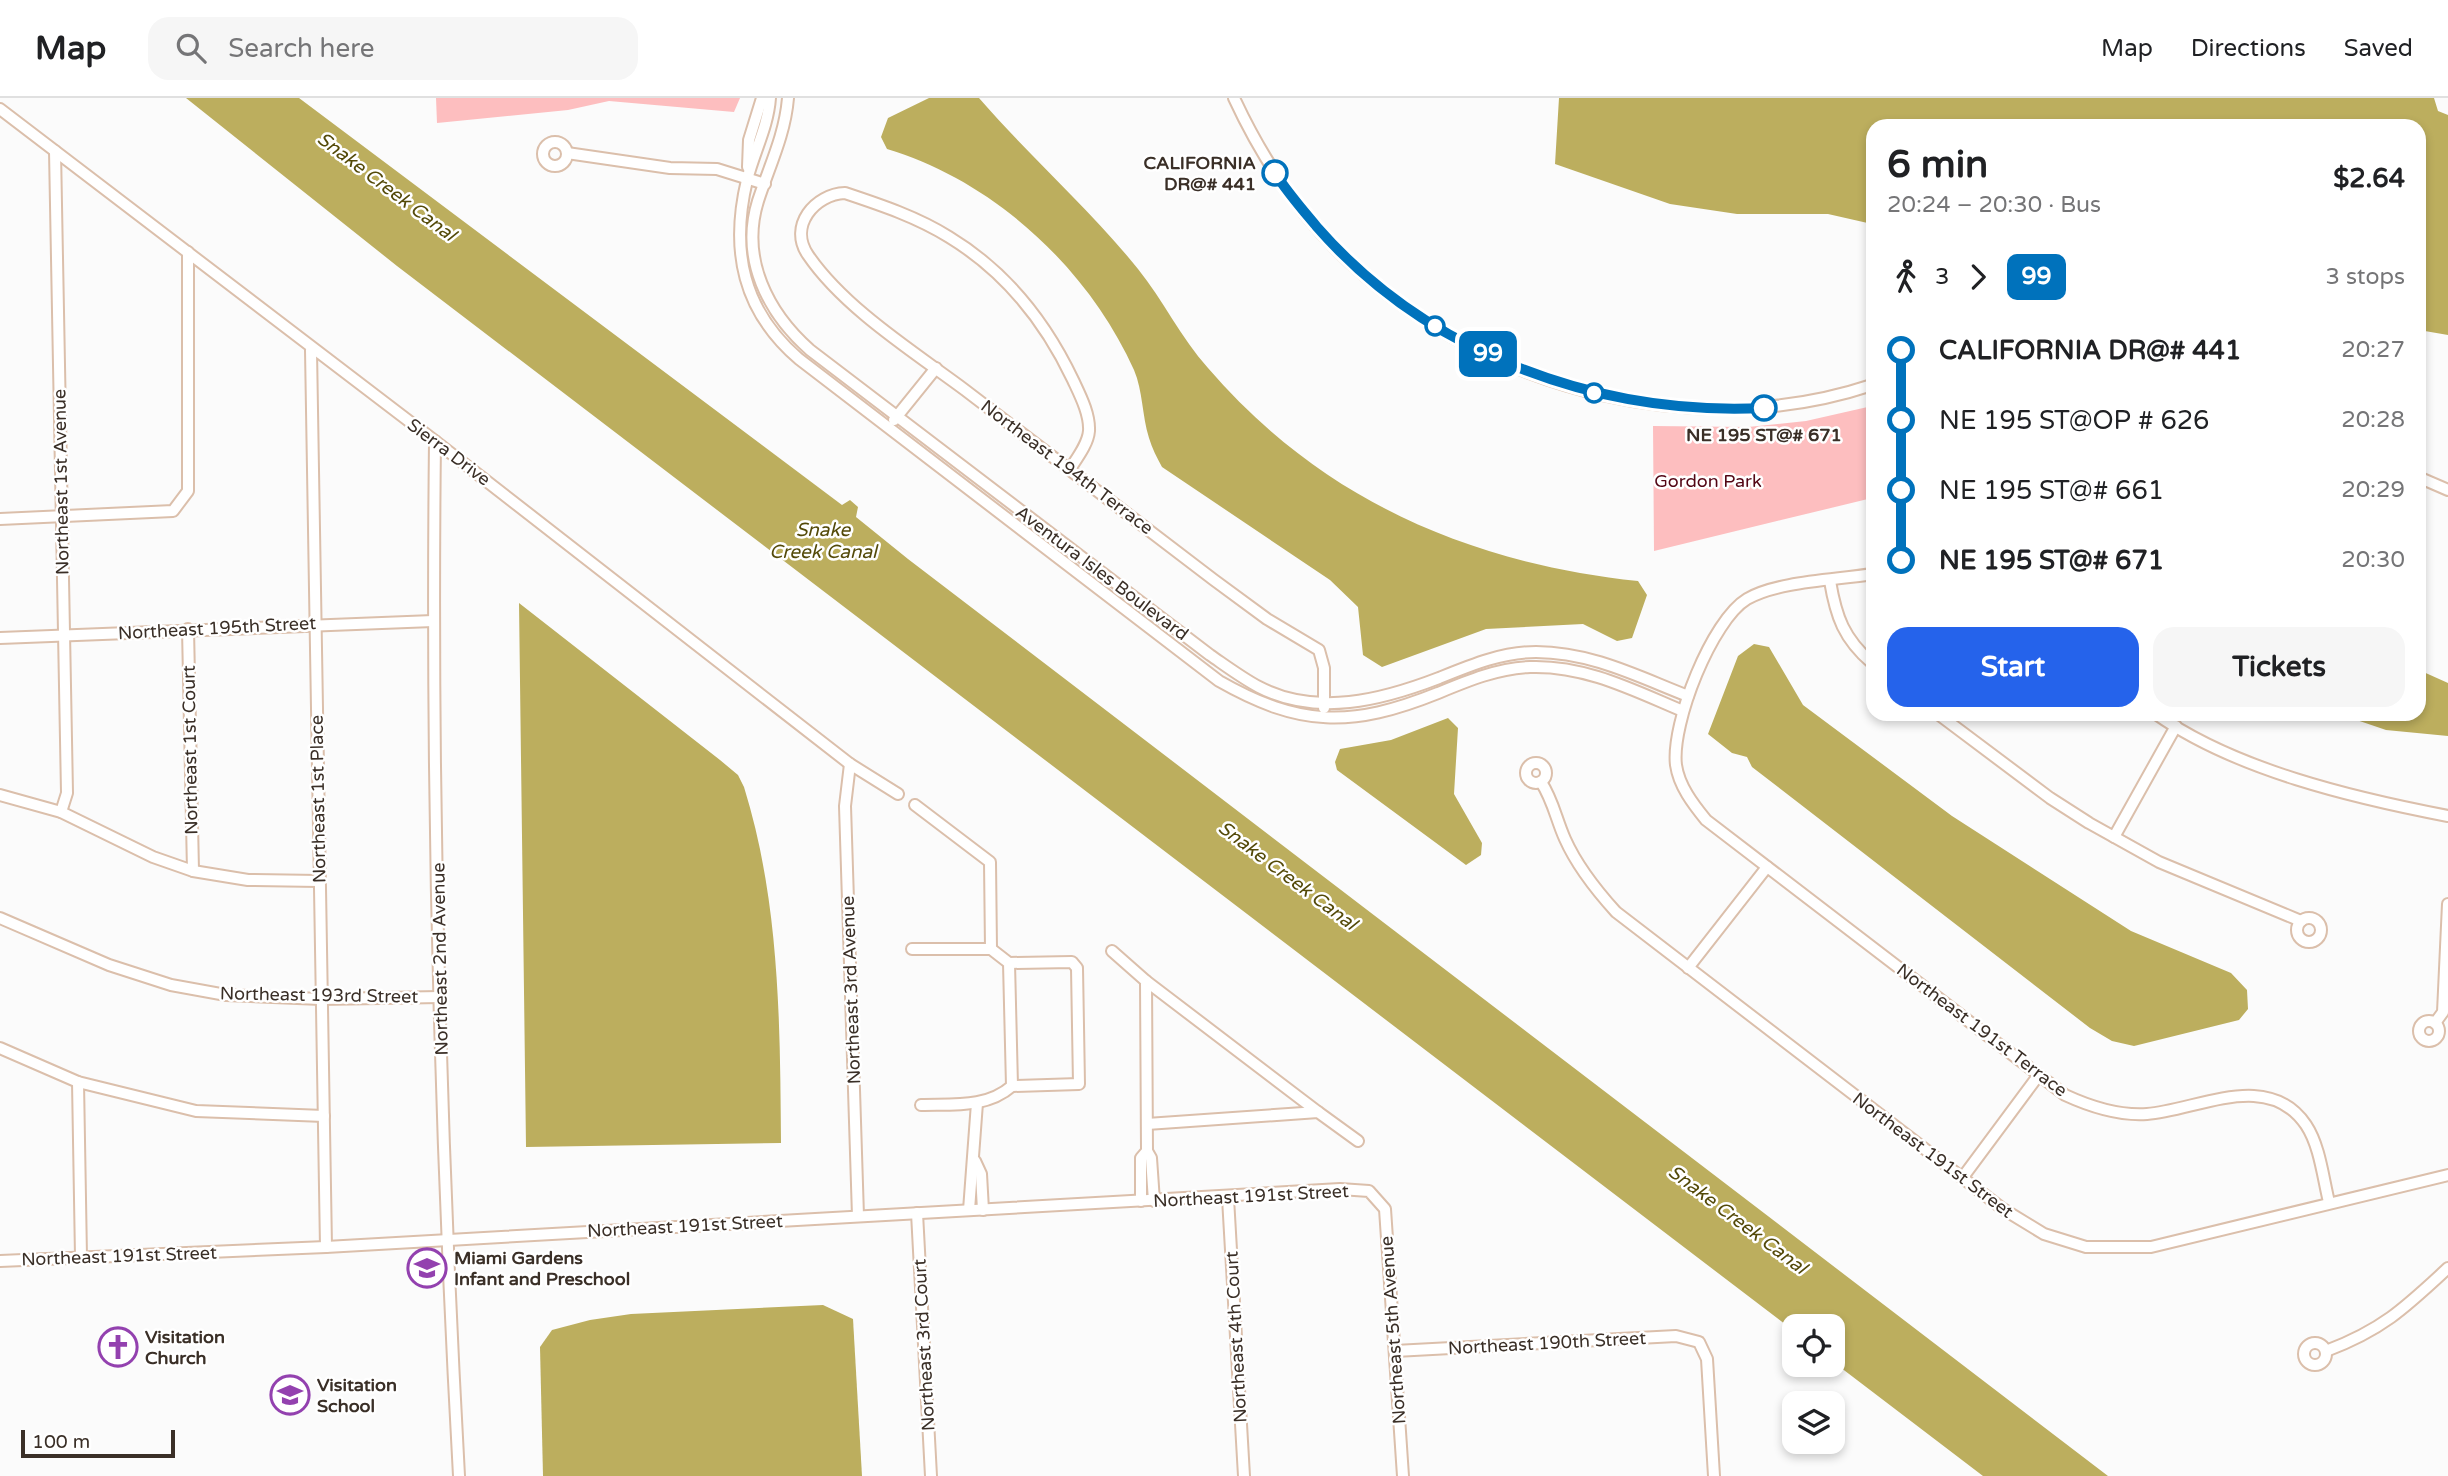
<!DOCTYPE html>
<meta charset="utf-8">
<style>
body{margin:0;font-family:"Varela Round",sans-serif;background:#f6f6f6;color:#202124;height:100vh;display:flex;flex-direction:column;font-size:26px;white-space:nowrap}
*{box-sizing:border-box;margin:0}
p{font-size:23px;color:#757577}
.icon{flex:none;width:38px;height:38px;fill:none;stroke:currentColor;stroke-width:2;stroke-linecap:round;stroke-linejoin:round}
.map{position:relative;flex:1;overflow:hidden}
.panel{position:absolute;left:1866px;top:21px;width:560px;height:602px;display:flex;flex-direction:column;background:#fff;border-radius:21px;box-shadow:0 4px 10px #0003}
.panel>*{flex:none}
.badge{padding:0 14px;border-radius:10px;font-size:24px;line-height:46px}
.controls{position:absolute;left:1782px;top:1216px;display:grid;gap:14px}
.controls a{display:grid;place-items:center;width:63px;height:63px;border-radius:14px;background:#fff;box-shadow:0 4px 10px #0003;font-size:35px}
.scale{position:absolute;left:21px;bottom:18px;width:154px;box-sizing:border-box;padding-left:7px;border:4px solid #3a2f27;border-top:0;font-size:19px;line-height:24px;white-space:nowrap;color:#3a2f27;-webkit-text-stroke:5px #fff;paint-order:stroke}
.map>.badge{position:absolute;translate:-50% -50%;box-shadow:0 0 0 4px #fff}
.legs{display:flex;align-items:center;gap:10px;height:77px;padding:0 21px;font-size:23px}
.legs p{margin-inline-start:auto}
.headline{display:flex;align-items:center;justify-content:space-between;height:119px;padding:0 21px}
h1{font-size:38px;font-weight:800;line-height:52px}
.primary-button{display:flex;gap:14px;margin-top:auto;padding:14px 21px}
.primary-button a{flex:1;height:80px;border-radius:21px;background:#2563eb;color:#fff;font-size:28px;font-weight:800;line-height:80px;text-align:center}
.primary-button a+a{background:#f6f6f6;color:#202124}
ul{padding:0 21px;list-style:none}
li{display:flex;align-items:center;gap:24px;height:70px;font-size:26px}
li i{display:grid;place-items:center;width:10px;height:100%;margin:0 9px;background:currentColor}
li i::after{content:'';width:18px;height:18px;margin:-9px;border:5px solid;border-radius:50%;background:#fff}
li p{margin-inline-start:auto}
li:first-child i{background:linear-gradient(#0000 50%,currentColor 0)}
li:last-child i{background:linear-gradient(currentColor 50%,#0000 0)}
header{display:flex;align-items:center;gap:42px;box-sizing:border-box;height:98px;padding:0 35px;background:#fff;border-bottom:2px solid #e0e0e0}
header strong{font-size:33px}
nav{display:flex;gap:38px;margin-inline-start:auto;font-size:24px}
.search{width:490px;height:63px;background:#f6f6f6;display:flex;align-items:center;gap:18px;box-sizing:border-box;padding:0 24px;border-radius:21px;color:#757577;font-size:26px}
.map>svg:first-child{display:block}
.green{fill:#fdbebf}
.water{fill:#bcae5e}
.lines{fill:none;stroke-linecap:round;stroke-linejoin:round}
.minor-casing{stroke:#dbbfab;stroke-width:14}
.minor{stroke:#fff;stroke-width:10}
.line-1-casing{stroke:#fff;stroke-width:16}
.line-1{stroke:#0072bc;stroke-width:10}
.stop-1-dot{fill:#fff;stroke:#0072bc;stroke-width:3.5}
.labels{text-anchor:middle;stroke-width:5;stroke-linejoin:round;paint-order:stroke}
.stop-label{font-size:18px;font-weight:bold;fill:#3a2f27;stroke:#fff;text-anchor:end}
.street-label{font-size:18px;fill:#3a2f27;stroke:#fff}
.park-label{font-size:18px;fill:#520514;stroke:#fff}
.poi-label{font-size:18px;font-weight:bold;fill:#3a2f27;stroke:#fff;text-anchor:start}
.water-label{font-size:19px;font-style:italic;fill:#544a09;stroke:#fff}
</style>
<header>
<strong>Map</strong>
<div class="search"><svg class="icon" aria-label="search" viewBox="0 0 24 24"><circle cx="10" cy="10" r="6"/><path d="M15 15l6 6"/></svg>Search here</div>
<nav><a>Map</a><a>Directions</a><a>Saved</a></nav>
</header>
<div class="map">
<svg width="2448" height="1378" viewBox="0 0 2448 1378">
<rect width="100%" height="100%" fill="#fbfbfb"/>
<g class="green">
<polygon points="436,0 740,0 734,14 609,3 568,12 437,25"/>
<polygon points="1872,308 1872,400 1654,453 1653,328 1748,329 1806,323"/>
</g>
<g class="water">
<polygon points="186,0 299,0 842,407 850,402 858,409 856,419 908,461 2108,1378 1983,1378 1832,1263 1832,1228 1794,1228 1794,1233 397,168"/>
<path d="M929,0H979C1030,59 1089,110 1138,171C1163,202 1181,240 1208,270C1321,401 1468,465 1638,483L1647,497L1632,540L1617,543L1583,526L1486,531L1382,569L1363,557L1358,509L1330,482L1162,369C1157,360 1152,350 1149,340C1142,318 1143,293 1134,272C1088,170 994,83 887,51L881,39L888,20Z"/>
<polygon points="1559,0 2434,0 2438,13 2448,17 2448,237 2419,232 2418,28 1872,28 1872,126 1828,116 1737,116 1670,106 1555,66"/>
<path d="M519,505L720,662L738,677L744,689C780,805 780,925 781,1045L526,1049Z"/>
<polygon points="1754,546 1769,549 1803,607 1952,718 2131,833 2231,875 2247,892 2248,911 2239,922 2134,948 2112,943 2090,930 1752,669 1747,659 1732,655 1708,636 1738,558"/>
<polygon points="2419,572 2448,585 2448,638 2386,632 2339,616 2418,616"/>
<polygon points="1448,620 1458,630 1454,696 1482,745 1481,757 1466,767 1337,672 1335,664 1340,651 1391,642"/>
<polygon points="823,1207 853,1221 862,1378 543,1378 540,1249 552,1232 590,1222 631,1216"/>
</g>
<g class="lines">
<g class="minor-casing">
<g id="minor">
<path d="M770,0C768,29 754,54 747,82C730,153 743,213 799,261L1219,583C1300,629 1351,630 1438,595C1467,583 1498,570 1530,569C1585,567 1633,592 1683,613"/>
<path d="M788,0C785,37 769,69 758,103C740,161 768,215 810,252L1210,557C1226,568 1242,580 1259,589C1317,619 1382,602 1439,580C1471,567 1502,554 1536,554C1591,554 1639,579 1688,598"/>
<path d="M1234,0C1265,67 1309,130 1365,178C1501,295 1701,344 1872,287"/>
<polyline points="0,11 435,343 850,666 898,696"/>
<circle cx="555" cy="56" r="12"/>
<polyline points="55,53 67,695 61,714"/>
<polyline points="567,55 670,70 717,71 765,86"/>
<polyline points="748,69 749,42 762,0"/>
<polyline points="311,252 326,1149"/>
<polyline points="894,322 936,270"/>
<path d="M435,343C431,688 440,1034 459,1378"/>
<path d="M1070,371C1077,360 1088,346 1089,333C1090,316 1080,297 1073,282C1045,223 1005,173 949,139C917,119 881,107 845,95C815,96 788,128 808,157C844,210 914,254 965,292C1048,355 1131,418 1214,482L1267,521L1319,552L1324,570V610"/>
<polyline points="2418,379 2448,392"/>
<polyline points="0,421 173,413 188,393 188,154"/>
<path d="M1872,476C1837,482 1778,483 1747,501C1712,522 1671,625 1676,667C1679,688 1693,706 1706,722L2065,997C2091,1009 2118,1018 2147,1016C2198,1012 2268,971 2306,1027C2320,1048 2323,1080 2329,1104"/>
<path d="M1830,483C1836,519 1844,541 1872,565"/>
<polyline points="188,531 193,773"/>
<polyline points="0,540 433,523"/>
<polyline points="1938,616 2050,700 2089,725 2159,764 2301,823"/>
<path d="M2156,616C2235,672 2354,700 2448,718"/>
<circle cx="1536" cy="675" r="10"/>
<polyline points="850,666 845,708 858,1118"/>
<path d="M1541,684C1553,702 1556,721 1565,741C1577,768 1596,792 1616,814L2003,1111L2044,1136L2086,1149H2151L2448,1077"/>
<polyline points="0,697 61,714 153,759 193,773 248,782 319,783"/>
<polyline points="915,707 990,764 991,851"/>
<polyline points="2114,739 2176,628"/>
<circle cx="2309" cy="832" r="12"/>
<polyline points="0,820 109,867 171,887 226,897 321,901 441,899"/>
<path d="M912,851H991L1009,865L1012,988C987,1010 954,1006 921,1007"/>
<polyline points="1112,853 1146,883 1147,1053 1151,1060 1154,1103"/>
<polyline points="1009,865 1072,864 1077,870 1079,986 1012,988"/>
<polyline points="1688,870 1767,769"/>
<polyline points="1146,883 1318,1014"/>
<circle cx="2429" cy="933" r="10"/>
<polyline points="2435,925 2443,914 2448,806"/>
<polyline points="0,950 78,984 196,1013 324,1018"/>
<polyline points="78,984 81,1159"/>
<polyline points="1147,1026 1318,1014 1358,1043"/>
<polyline points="975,1063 981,1076 983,1112"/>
<polyline points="1963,1079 2038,978"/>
<polyline points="1228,1100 1244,1378"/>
<polyline points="1141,1103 1141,1060 1147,1053"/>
<polyline points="969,1112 977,1005"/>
<polyline points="917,1115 931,1378"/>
<polyline points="0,1163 326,1149 1340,1091 1369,1093 1385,1111 1403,1378"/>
<circle cx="2315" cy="1256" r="11"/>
<polyline points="1395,1253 1676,1238 1699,1244 1707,1261 1714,1378"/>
<path d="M2326,1253C2382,1232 2405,1210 2448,1170"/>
</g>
</g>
<use href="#minor" class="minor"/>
</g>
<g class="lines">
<g class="line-1-casing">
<path id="line-1" d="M1275,75C1287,94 1302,111 1317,129C1428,256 1598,318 1764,310"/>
</g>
<use href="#line-1" class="line-1"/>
</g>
<defs>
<g id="school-ring" transform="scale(2.0125)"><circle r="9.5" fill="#fff" stroke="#9341af" stroke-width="1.5"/><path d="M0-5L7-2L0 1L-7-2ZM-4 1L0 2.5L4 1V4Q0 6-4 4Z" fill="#9341af"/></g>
<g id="church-ring" transform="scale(2.0125)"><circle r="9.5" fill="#fff" stroke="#9341af" stroke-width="1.5"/><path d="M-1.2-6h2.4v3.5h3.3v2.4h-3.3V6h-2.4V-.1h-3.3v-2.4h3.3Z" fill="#9341af"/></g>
</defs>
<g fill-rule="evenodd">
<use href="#school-ring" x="427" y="1170"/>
<use href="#church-ring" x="118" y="1249"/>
<use href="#school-ring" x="290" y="1297"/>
</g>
<g class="stop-1-dot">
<circle cx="1275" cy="75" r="12"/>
<circle cx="1435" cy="228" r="9"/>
<circle cx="1594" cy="295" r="9"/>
<circle cx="1764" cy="310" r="12"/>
</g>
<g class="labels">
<g class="stop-label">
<text x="1256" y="71">CALIFORNIA<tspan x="1256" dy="21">DR@# 441</tspan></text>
<text x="1764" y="343" text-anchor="middle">NE 195 ST@# 671</text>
</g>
<g class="street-label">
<text transform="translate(449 354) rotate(37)" y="6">Sierra Drive</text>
<text transform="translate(1067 369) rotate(37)" y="6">Northeast 194th Terrace</text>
<text transform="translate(61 384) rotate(-91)" y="6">Northeast 1st Avenue</text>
<text transform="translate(1102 475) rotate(37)" y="6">Aventura Isles Boulevard</text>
<text transform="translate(217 530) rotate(-3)" y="6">Northeast 195th Street</text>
<text transform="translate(190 652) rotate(-91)" y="6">Northeast 1st Court</text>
<text transform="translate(318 701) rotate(-91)" y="6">Northeast 1st Place</text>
<text transform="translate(440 861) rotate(-91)" y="6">Northeast 2nd Avenue</text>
<text transform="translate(851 892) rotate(-92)" y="6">Northeast 3rd Avenue</text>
<text transform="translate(319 897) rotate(1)" y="6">Northeast 193rd Street</text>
<text transform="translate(1982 932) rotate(37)" y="6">Northeast 191st Terrace</text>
<text transform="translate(1933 1057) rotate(37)" y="6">Northeast 191st Street</text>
<text transform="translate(1251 1098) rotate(-3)" y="6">Northeast 191st Street</text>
<text transform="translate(685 1128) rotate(-3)" y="6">Northeast 191st Street</text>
<text transform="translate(119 1158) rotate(-2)" y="6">Northeast 191st Street</text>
<text transform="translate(1393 1232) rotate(-94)" y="6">Northeast 5th Avenue</text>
<text transform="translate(1236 1239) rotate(-93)" y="6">Northeast 4th Court</text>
<text transform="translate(1547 1245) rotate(-3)" y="6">Northeast 190th Street</text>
<text transform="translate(924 1247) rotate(-93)" y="6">Northeast 3rd Court</text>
</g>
<g class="park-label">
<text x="1708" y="389">Gordon Park</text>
</g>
<g class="poi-label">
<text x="454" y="1166">Miami Gardens<tspan x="454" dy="21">Infant and Preschool</tspan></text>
<text x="145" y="1245">Visitation<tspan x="145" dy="21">Church</tspan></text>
<text x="317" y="1293">Visitation<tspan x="317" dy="21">School</tspan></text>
</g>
<g class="water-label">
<text transform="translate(387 88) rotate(37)" y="7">Snake Creek Canal</text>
<text x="823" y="438">Snake<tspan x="823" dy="22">Creek Canal</tspan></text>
<text transform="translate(1288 777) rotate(37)" y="7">Snake Creek Canal</text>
<text transform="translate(1738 1121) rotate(37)" y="7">Snake Creek Canal</text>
</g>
</g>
</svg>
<div class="controls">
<a><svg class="icon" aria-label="locate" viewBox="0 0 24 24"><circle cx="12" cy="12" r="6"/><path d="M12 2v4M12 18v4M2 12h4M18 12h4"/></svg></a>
<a><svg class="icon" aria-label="layers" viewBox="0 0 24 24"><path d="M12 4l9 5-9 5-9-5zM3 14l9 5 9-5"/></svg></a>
</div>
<div class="scale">100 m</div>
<b class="badge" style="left:1488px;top:256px;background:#0072bc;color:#fff">99</b>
<section class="panel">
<div class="headline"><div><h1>6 min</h1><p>20:24 – 20:30 · Bus</p></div><b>$2.64</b></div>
<div class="legs"><svg class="icon" aria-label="walk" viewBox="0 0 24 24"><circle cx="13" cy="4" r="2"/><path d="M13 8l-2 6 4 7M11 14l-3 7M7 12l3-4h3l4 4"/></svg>3<svg class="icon" aria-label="forward" viewBox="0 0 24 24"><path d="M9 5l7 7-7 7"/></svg><b class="badge" style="background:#0072bc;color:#fff">99</b><p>3 stops</p></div>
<ul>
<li><i style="color:#0072bc"></i><b>CALIFORNIA DR@# 441</b><p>20:27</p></li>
<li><i style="color:#0072bc"></i><span>NE 195 ST@OP # 626</span><p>20:28</p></li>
<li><i style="color:#0072bc"></i><span>NE 195 ST@# 661</span><p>20:29</p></li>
<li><i style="color:#0072bc"></i><b>NE 195 ST@# 671</b><p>20:30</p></li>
</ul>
<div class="primary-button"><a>Start</a><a>Tickets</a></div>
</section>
</div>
